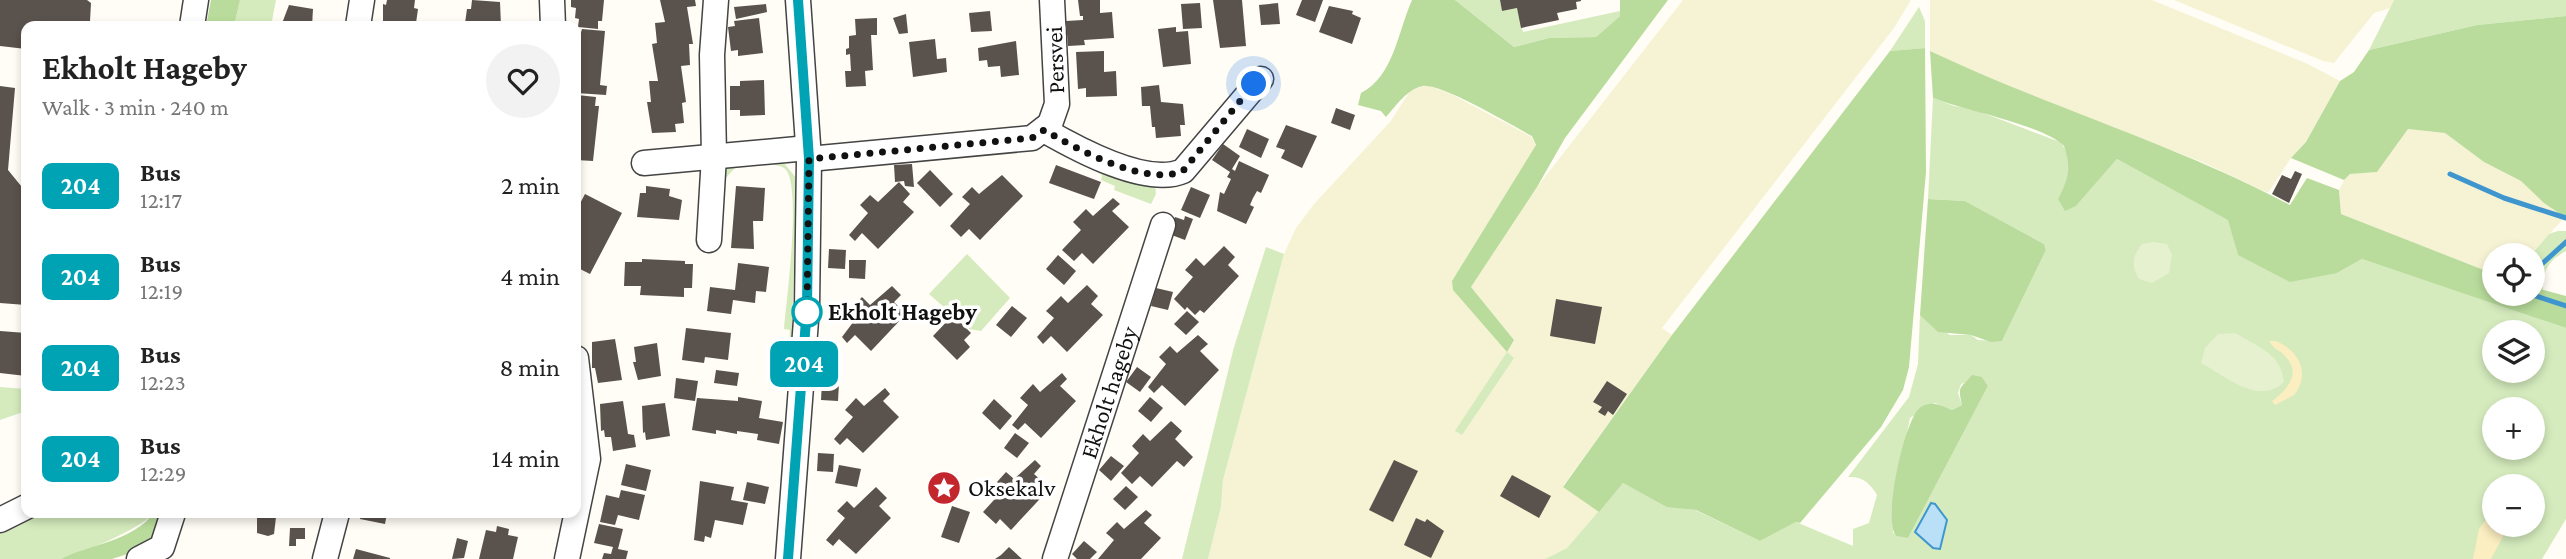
<!DOCTYPE html>
<meta charset="utf-8">
<style>
body{margin:0;font-family:"Crimson Pro",serif;background:#f2f2f2;color:#222;height:100vh;display:flex;flex-direction:column;font-size:26px;white-space:nowrap}
*{box-sizing:border-box;margin:0}
p{font-size:23px;color:#767676}
.icon{flex:none;width:38px;height:38px;fill:none;stroke:currentColor;stroke-width:2;stroke-linecap:round;stroke-linejoin:round}
.map{position:relative;flex:1;overflow:hidden}
.panel{position:absolute;left:21px;top:21px;width:560px;height:497px;display:flex;flex-direction:column;background:#fff;border-radius:14px;box-shadow:0 4px 10px #0003}
.panel>*{flex:none}
.badge{padding:0 14px;border-radius:10px;font-size:24px;line-height:46px}
.fabs{position:absolute;left:2482px;top:243px;display:grid;gap:14px}
.fabs a{display:grid;place-items:center;width:63px;height:63px;border-radius:50%;background:#fff;box-shadow:0 4px 10px #0003;font-size:35px}
.you{position:absolute;width:35px;height:35px;margin:-18px;border:5px solid #fff;border-radius:50%;background:#1a73e8;box-shadow:0 0 0 10px #1a73e833}
.map>.badge{position:absolute;translate:-50% -50%;box-shadow:0 0 0 4px #fff}
.round{display:grid;place-items:center;flex:none;width:74px;height:74px;border-radius:37px;background:#f2f2f2}
.head{display:flex;align-items:center;justify-content:space-between;height:119px;padding:0 21px}
h1{font-size:33px;font-weight:700;line-height:52px}
ul{padding:0;list-style:none}
li{display:flex;align-items:center;gap:21px;height:91px;padding:0 21px}
li div{flex:1}
li b{display:block;font-size:26px}
li em{font-style:normal}
li .badge{min-width:77px;font-weight:700;text-align:center}
.map>svg:first-child{display:block}
.farmland{fill:#f6f3d4}
.green{fill:#d5ebbd;fill-rule:evenodd}
.forest{fill:#b9dc9c}
.sand{fill:#fbeec1}
.pitch{fill:#e6f2cf}
.water{fill:#b9e0f7;stroke:#3f96cf;stroke-width:2}
.lines{fill:none;stroke-linecap:round;stroke-linejoin:round}
.stream{stroke:#3f96cf;stroke-width:5}
.building{fill:#5a524d}
.minor-casing{stroke:#444;stroke-width:27}
.minor{stroke:#fff;stroke-width:24}
.line-casing{stroke:#fff;stroke-width:16}
.line{stroke:#00a3b4;stroke-width:10}
.walk{stroke:#111;stroke-width:7;stroke-dasharray:0 12.6}
.stop-dot{fill:#fff;stroke:#00a3b4;stroke-width:3.5}
.labels{text-anchor:middle;stroke-width:7;stroke-linejoin:round;paint-order:stroke}
.street-label{font-size:24px;fill:#111;stroke:#fff}
.stop-label{font-size:24px;font-weight:bold;fill:#111;stroke:#fff;text-anchor:start}
.poi-label{font-size:24px;fill:#111;stroke:#fff;text-anchor:start}
</style>
<div class="map">
<svg width="2566" height="559" viewBox="0 0 2566 559">
<rect width="100%" height="100%" fill="#fffdf5"/>
<g class="farmland">
<polygon points="1683,0 1911,0 1894,28 1662,328 1672,335 1563,486 1599,512 1567,548 1545,559 1208,559 1221,507 1223,480 1284,254 1296,228 1314,204 1390,122 1410,91 1426,85 1449,93 1532,137 1536,146 1452,281 1514,340 1471,287 1537,187"/>
<polygon points="1930,0 2152,0 2308,64 2340,81 2306,142 2291,158 2268,193 2202,162 1997,83 1930,51"/>
<polygon points="2174,0 2394,0 2390,8 2374,13 2334,63 2323,61"/>
<polygon points="2408,129 2445,133 2484,162 2521,181 2564,218 2530,255 2494,256 2494,274 2341,214 2339,190 2344,180 2350,174 2377,172"/>
</g>
<g class="green">
<polygon points="240,0 276,0 271,26 234,26"/>
<polygon points="1455,0 1500,0 1502,11 1517,8 1523,32 1620,11 1620,16 1596,37 1549,38 1514,47"/>
<polygon points="2394,0 2566,0 2566,16 2477,25 2369,50"/>
<polygon points="1919,7 1925,21 1925,48 1890,51"/>
<path d="M1933,98L1954,106L1970,108L2060,142C2077,162 2068,180 2058,199L2076,206L2117,159L2229,220L2238,255L2337,273L2362,259L2500,305L2503,302L2516,311L2566,328V519L2542,559H1545L1567,548L1623,483L1667,506L1695,510L1760,541L1796,522L1853,546V529L1869,523L1877,495C1870,483 1862,476 1848,477L1909,397L1918,364L1920,315L1950,335H1971L1978,340L2002,341L2046,250L2044,244L1965,201L1928,199ZM2494,332H2532V371H2494ZM1982,377L1988,386L1908,538L1893,533L1892,507L1910,418L1935,403L1952,410L1962,405L1958,393L1961,384ZM2494,410H2532V448H2494ZM2494,486H2532V525H2494Z"/>
<path d="M727,162H783L797,179L790,385H786L790,330L784,329C786,303 803,180 784,168C772,160 750,166 736,167L720,184L719,175Z"/>
<polygon points="1090,167 1155,183 1156,194 1151,204 1114,190 1115,186 1101,180 1102,175"/>
<path d="M2558,231H2566V251C2548,261 2543,270 2543,290L2532,287L2530,256L2549,234Z"/>
<polygon points="1266,247 1284,254 1223,480 1221,507 1208,559 1182,559 1234,347"/>
<polygon points="967,254 1010,298 981,331 969,329 929,294"/>
<polygon points="1507,352 1514,358 1462,435 1455,431"/>
<polygon points="0,387 26,389 23,412 0,420"/>
<path d="M35,513H153C143,528 80,554 61,559C43,559 18,559 0,559V530Z"/>
</g>
<g class="forest">
<polygon points="211,0 240,0 234,26 206,26"/>
<path d="M1412,0H1455L1514,47L1549,38L1596,37L1620,16V0H1668L1565,138L1537,187L1471,287L1514,340L1507,352L1453,290L1452,281L1536,145L1532,136C1513,126 1441,83 1423,86C1407,89 1396,106 1386,117L1381,111L1358,105L1361,93C1394,76 1398,31 1412,0Z"/>
<polygon points="2566,16 2566,218 2544,203 2521,181 2484,162 2445,133 2408,129 2377,172 2350,174 2344,180 2291,158 2306,142 2340,81 2354,72 2369,50 2477,25"/>
<polygon points="1925,48 1926,172 1909,367 1903,390 1881,427 1800,523 1796,522 1760,541 1696,510 1667,507 1623,483 1599,512 1563,487 1672,335 1890,51"/>
<path d="M1930,51C2048,107 2175,144 2290,205L2307,178L2339,190L2341,214L2494,274V294H2532V287L2566,296V328L2362,259L2337,273L2290,282L2238,255L2228,220L2117,159L2076,206L2065,211L2058,199C2068,179 2072,169 2064,146C2043,125 1963,110 1933,98Z"/>
<polygon points="1928,199 1965,201 2044,244 2046,250 2002,341 1991,342 1971,335 1938,332 1920,315"/>
<path d="M1972,375L1982,377L1988,386L1908,538L1897,536C1881,526 1905,415 1921,407C1932,400 1942,406 1952,410L1962,405C1957,384 1961,389 1972,375Z"/>
<path d="M153,513H168L146,548L112,559H61C88,545 136,540 153,513Z"/>
</g>
<g class="sand">
<path d="M2269,341H2276C2299,351 2311,373 2294,395L2275,405L2272,401C2289,389 2303,371 2282,353C2277,349 2273,348 2269,341Z"/>
<polygon points="2494,508 2494,525 2509,525 2491,559 2473,559 2479,529"/>
</g>
<g class="pitch">
<path d="M2153,242L2167,244L2172,255L2169,273L2152,283L2139,279C2131,265 2132,257 2142,244Z"/>
<path d="M2235,333C2258,347 2281,353 2284,382C2259,406 2227,377 2201,363L2205,348L2218,334Z"/>
</g>
<polygon class="water" points="1931,503 1935,504 1947,520 1940,549 1933,548 1915,532"/>
<g class="lines">
<g class="stream">
<polyline points="2450,174 2504,198 2566,218"/>
<polyline points="2532,273 2566,242"/>
<polyline points="2530,294 2566,306"/>
</g>
</g>
<g class="building">
<polygon points="0,0 87,0 91,3 90,21 86,21 85,26 26,26 26,49 0,46"/>
<polygon points="387,0 415,0 414,8 418,9 416,23 412,23 411,26 383,26 383,4 386,5"/>
<polygon points="472,0 500,2 501,26 468,26 465,23 467,9 471,9"/>
<polygon points="571,0 604,0 602,21 598,21 598,29 578,27 579,19 575,18 576,8 571,7"/>
<polygon points="660,0 695,0 696,6 687,7 693,44 689,44 690,65 681,66 686,102 682,103 684,123 675,124 676,132 652,133 647,102 651,102 649,81 658,81 652,44 657,43 655,23 665,22"/>
<polygon points="1078,0 1100,0 1100,13 1112,12 1114,38 1084,40 1085,45 1068,46 1066,21 1083,20 1083,16 1080,16"/>
<polygon points="1213,0 1242,0 1246,46 1220,48"/>
<polygon points="1302,0 1323,0 1315,22 1296,15"/>
<polygon points="1500,0 1581,0 1581,1 1576,2 1577,9 1557,13 1559,20 1521,28 1517,8 1502,11"/>
<polygon points="1200,3 1202,28 1183,29 1181,4"/>
<polygon points="1278,3 1280,24 1261,25 1259,5"/>
<polygon points="766,4 767,12 736,19 734,7"/>
<polygon points="289,5 313,9 312,26 281,26"/>
<polygon points="1329,6 1353,11 1352,14 1361,18 1352,44 1319,32"/>
<polygon points="990,11 992,31 971,32 969,13"/>
<polygon points="906,14 908,33 899,34 893,18"/>
<polygon points="759,18 763,53 738,56 738,50 731,51 728,27 735,26 734,21"/>
<polygon points="877,18 877,35 871,35 873,70 865,71 866,86 846,87 845,71 851,71 850,54 846,55 846,49 849,48 849,36 856,35 855,19"/>
<polygon points="1176,27 1176,32 1188,31 1191,64 1163,67 1158,29"/>
<polygon points="582,29 605,31 600,85 607,86 606,95 576,93 576,49"/>
<polygon points="935,39 937,59 946,58 947,72 913,77 909,42"/>
<polygon points="1016,41 1019,75 1001,77 1000,66 988,67 987,60 979,61 978,48"/>
<polygon points="1104,51 1104,72 1116,71 1117,96 1086,97 1086,88 1078,89 1076,52"/>
<polygon points="764,80 765,115 740,116 740,110 730,110 730,86 740,86 740,81"/>
<polygon points="1159,85 1161,102 1183,104 1185,125 1180,125 1181,136 1156,138 1155,127 1152,127 1150,106 1142,106 1141,87"/>
<polygon points="0,86 15,88 8,170 26,192 26,305 0,303"/>
<polygon points="577,95 596,97 595,106 599,106 593,161 576,160"/>
<polygon points="1336,108 1355,115 1350,130 1331,123"/>
<polygon points="1286,125 1317,136 1302,168 1281,158 1285,150 1276,147"/>
<polygon points="1247,129 1269,139 1261,158 1239,147"/>
<polygon points="1223,144 1240,156 1232,169 1235,171 1239,161 1269,175 1261,193 1257,191 1253,198 1250,205 1254,207 1246,224 1217,211 1220,192 1224,194 1231,179 1227,177 1230,172 1212,160"/>
<polygon points="912,164 914,187 905,186 904,181 895,182 894,165"/>
<polygon points="1056,165 1101,182 1094,199 1049,183"/>
<polygon points="930,170 953,194 940,207 917,183"/>
<polygon points="2295,171 2302,174 2289,203 2272,194 2282,175 2291,179"/>
<polygon points="1002,175 1023,196 980,240 969,229 961,237 950,226 970,204 962,197 972,187 979,194"/>
<polygon points="899,182 910,194 903,202 914,212 878,249 862,233 855,241 849,235 868,213 860,205 870,195 878,202"/>
<polygon points="646,186 670,189 669,196 682,200 679,220 637,217 640,193 646,193"/>
<polygon points="736,186 765,188 763,221 753,221 754,249 731,248"/>
<polygon points="1191,187 1210,195 1200,218 1181,210"/>
<polygon points="585,194 622,213 590,274 578,268 576,272 576,211"/>
<polygon points="1113,198 1120,204 1112,211 1129,227 1093,264 1082,253 1074,261 1062,250 1081,230 1073,222 1086,209 1093,216"/>
<polygon points="1185,216 1193,219 1185,240 1169,234 1175,217 1184,220"/>
<polygon points="1224,246 1235,257 1228,265 1239,276 1204,313 1200,310 1195,315 1187,307 1185,310 1174,299 1193,277 1185,270 1196,258 1204,266"/>
<polygon points="829,249 846,250 845,269 828,268"/>
<polygon points="1058,255 1076,271 1064,285 1046,269"/>
<polygon points="642,259 685,261 685,264 693,264 692,288 684,288 684,297 640,295 641,286 624,286 625,262 642,262"/>
<polygon points="849,260 866,260 865,279 849,278"/>
<polygon points="738,263 769,267 766,292 756,291 755,303 733,300 731,314 707,311 710,287 735,290"/>
<polygon points="1087,285 1098,296 1091,304 1103,315 1067,352 1051,336 1043,344 1037,337 1054,318 1046,311 1061,296 1068,303"/>
<polygon points="892,286 901,295 894,302 906,314 871,351 855,335 847,343 842,337 857,317 850,310 862,297 870,305"/>
<polygon points="1156,288 1173,292 1168,310 1151,306"/>
<polygon points="1556,299 1602,307 1595,344 1550,336"/>
<polygon points="1012,306 1027,318 1011,337 996,325"/>
<polygon points="1187,311 1199,322 1186,335 1174,324"/>
<polygon points="953,315 971,333 964,340 970,347 957,360 933,336"/>
<polygon points="686,328 731,333 728,360 705,357 704,363 682,360"/>
<polygon points="0,331 26,333 26,376 0,373"/>
<polygon points="1198,335 1208,344 1200,351 1219,370 1185,406 1162,385 1154,393 1148,387 1166,364 1159,357 1170,346 1177,353"/>
<polygon points="615,339 622,380 598,383 595,368 592,368 592,342"/>
<polygon points="657,343 661,376 638,380 633,362 636,362 634,347"/>
<polygon points="825,347 841,348 840,366 824,365"/>
<polygon points="1137,367 1151,377 1140,392 1126,382"/>
<polygon points="716,370 739,373 737,386 714,383"/>
<polygon points="1062,373 1067,379 1060,386 1076,401 1041,438 1025,423 1018,430 1012,425 1028,405 1020,398 1033,384 1040,392"/>
<polygon points="676,378 698,381 695,401 674,398"/>
<polygon points="1607,381 1627,394 1613,415 1608,411 1605,416 1598,412 1602,407 1593,402"/>
<polygon points="822,382 839,383 838,401 821,400"/>
<polygon points="885,388 890,394 883,401 899,417 863,453 847,438 840,445 834,439 853,417 845,410 856,398 864,406"/>
<polygon points="738,397 762,401 759,418 783,422 779,444 757,440 758,434 737,431 737,434 716,430 716,434 692,430 697,398 738,401"/>
<polygon points="1150,397 1163,408 1151,422 1138,411"/>
<polygon points="994,399 1012,416 1000,430 982,413"/>
<polygon points="623,401 628,434 634,435 636,447 613,451 611,437 605,437 604,430 601,431 600,404"/>
<polygon points="665,403 670,436 646,440 645,432 643,433 642,406"/>
<polygon points="1171,421 1182,431 1175,439 1193,457 1184,467 1177,461 1152,487 1140,476 1132,484 1121,473 1139,453 1132,446 1143,434 1150,441"/>
<polygon points="1015,433 1029,443 1017,458 1004,448"/>
<polygon points="818,453 834,454 833,472 817,471"/>
<polygon points="1111,456 1124,466 1111,481 1099,470"/>
<polygon points="1035,460 1041,466 1034,474 1050,488 1011,530 1000,519 996,524 983,512 1004,489 997,482 1006,472 1014,479"/>
<polygon points="1394,460 1418,471 1393,522 1369,510"/>
<polygon points="626,464 651,470 646,491 621,485"/>
<polygon points="839,465 861,469 857,487 835,483"/>
<polygon points="1512,475 1551,496 1539,518 1500,496"/>
<polygon points="700,481 734,487 731,500 748,503 743,525 715,520 711,538 705,536 704,542 694,540"/>
<polygon points="747,482 769,487 765,504 743,500"/>
<polygon points="1126,486 1138,497 1125,510 1113,499"/>
<polygon points="876,487 887,498 879,506 891,518 856,554 839,539 833,546 826,540 845,518 837,511 847,501 854,508"/>
<polygon points="621,490 645,495 639,520 618,515 615,525 600,522 606,495 619,498"/>
<polygon points="952,506 970,512 959,543 941,537"/>
<polygon points="1146,510 1152,515 1144,523 1161,538 1141,559 1098,559 1114,540 1106,533 1117,522 1124,529"/>
<polygon points="361,513 387,513 385,524 360,519"/>
<polygon points="257,515 276,517 274,534 268,536 257,533"/>
<polygon points="1416,518 1425,522 1427,519 1444,531 1431,558 1404,545"/>
<polygon points="599,524 623,529 618,549 628,551 626,559 602,559 604,553 611,554 613,547 594,543"/>
<polygon points="497,526 509,529 508,535 518,537 513,559 479,559 486,530 496,532"/>
<polygon points="290,528 305,528 305,539 296,539 296,546 289,546"/>
<polygon points="457,538 468,541 464,558 452,559"/>
<polygon points="1084,541 1097,552 1090,559 1077,559 1072,554"/>
<polygon points="1009,547 1022,559 995,559 1001,555"/>
<polygon points="356,549 390,558 390,559 353,559"/>
</g>
<g class="lines">
<g class="minor-casing">
<g id="minor">
<polyline points="552,0 553,26"/>
<polyline points="192,26 196,0"/>
<polyline points="358,26 362,0"/>
<path d="M1044,130C1077,149 1147,187 1183,171L1261,79"/>
<polyline points="809,159 1032,138 1050,124 1057,104 1052,0"/>
<polyline points="644,163 808,148"/>
<polyline points="709,240 714,156 712,55 716,0"/>
<polyline points="0,520 26,507"/>
<polyline points="139,559 162,547 173,513"/>
<polyline points="325,559 337,513"/>
<polyline points="567,559 588,459 576,358"/>
<polyline points="788,559 807,307 809,159 798,0"/>
<path id="s1" d="M1055,559L1163,225"/>
</g>
</g>
<use href="#minor" class="minor"/>
</g>
<g class="lines">
<g class="line-casing">
<polyline id="line" points="788,559 807,307 809,159 798,0"/>
</g>
<use href="#line" class="line"/>
<path class="walk" d="M807,312L809,159L1032,138L1044,130C1077,149 1146,187 1183,171L1254,84"/>
</g>
<defs>
<g id="sight-disc" transform="scale(1.75)"><circle r="9.5" fill="#c4262e" stroke="#fff"/><path d="M0-6L1.8-2.2L6-1.7L2.9 1.2L3.7 5.4L0 3.3L-3.7 5.4L-2.9 1.2L-6-1.7L-1.8-2.2Z" fill="#fff"/></g>
</defs>
<g fill-rule="evenodd">
<use href="#sight-disc" x="944" y="488"/>
</g>
<circle class="stop-dot" cx="807" cy="312" r="14"/>
<g class="labels">
<g class="street-label">
<text transform="translate(1055 60) rotate(-92)" y="8">Persvei</text>
<text dy="8" stroke="none"><textPath href="#s1" startOffset="175">Ekholt hageby</textPath></text>
</g>
<g class="stop-label">
<text x="828" y="320">Ekholt Hageby</text>
</g>
<g class="poi-label">
<text x="968" y="496">Oksekalv</text>
</g>
</g>
</svg>
<div class="fabs">
<a><svg class="icon" aria-label="locate" viewBox="0 0 24 24"><circle cx="12" cy="12" r="6"/><path d="M12 2v4M12 18v4M2 12h4M18 12h4"/></svg></a>
<a><svg class="icon" aria-label="layers" viewBox="0 0 24 24"><path d="M12 4l9 5-9 5-9-5zM3 14l9 5 9-5"/></svg></a>
<a>+</a>
<a>−</a>
</div>
<div class="you" style="left:1254px;top:84px"></div>
<b class="badge" style="left:804px;top:364px;background:#00a3b4;color:#fff">204</b>
<section class="panel">
<div class="head"><div><h1>Ekholt Hageby</h1><p>Walk · 3 min · 240 m</p></div><a class="round"><svg class="icon" aria-label="heart" viewBox="0 0 24 24"><path d="M12 20l-8-8c-3-5 5-10 8-4 3-6 11-1 8 4z"/></svg></a></div>
<ul>
<li><span class="badge" style="background:#00a3b4;color:#fff">204</span><div><b>Bus</b><p>12:17</p></div><em>2 min</em></li>
<li><span class="badge" style="background:#00a3b4;color:#fff">204</span><div><b>Bus</b><p>12:19</p></div><em>4 min</em></li>
<li><span class="badge" style="background:#00a3b4;color:#fff">204</span><div><b>Bus</b><p>12:23</p></div><em>8 min</em></li>
<li><span class="badge" style="background:#00a3b4;color:#fff">204</span><div><b>Bus</b><p>12:29</p></div><em>14 min</em></li>
</ul>
</section>
</div>
